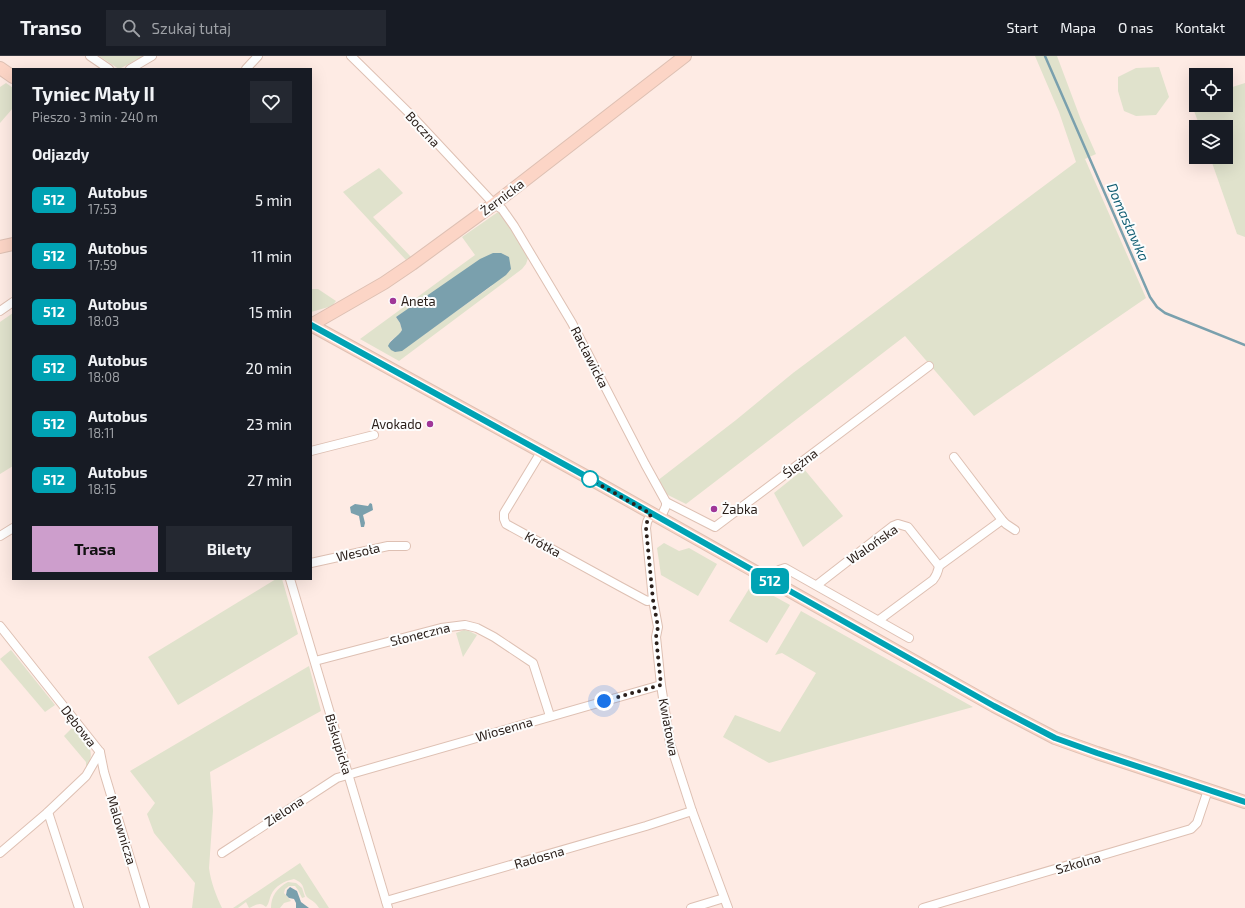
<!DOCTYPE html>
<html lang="pl">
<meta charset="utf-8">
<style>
body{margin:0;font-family:"Exo 2",sans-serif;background:#242831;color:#f1f3f6;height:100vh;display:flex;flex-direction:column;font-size:15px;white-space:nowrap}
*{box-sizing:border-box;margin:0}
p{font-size:13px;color:#9ea1a6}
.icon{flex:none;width:22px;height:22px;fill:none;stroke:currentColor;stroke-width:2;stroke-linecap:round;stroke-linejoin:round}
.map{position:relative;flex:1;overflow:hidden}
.drawer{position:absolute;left:12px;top:12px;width:300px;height:512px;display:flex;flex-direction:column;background:#171b24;border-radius:0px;box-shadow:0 4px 16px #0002}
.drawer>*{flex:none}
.badge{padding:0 8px;border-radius:6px;font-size:14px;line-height:26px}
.controls{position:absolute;left:1189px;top:12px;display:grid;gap:8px}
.controls a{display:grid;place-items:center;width:44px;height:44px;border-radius:0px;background:#171b24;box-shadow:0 4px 16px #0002;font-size:20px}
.you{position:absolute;width:20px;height:20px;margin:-10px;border:3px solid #fff;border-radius:50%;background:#1a73e8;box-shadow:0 0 0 6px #1a73e833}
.map>.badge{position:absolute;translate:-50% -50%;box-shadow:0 0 0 2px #fff}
h2{padding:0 20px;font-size:15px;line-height:36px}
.round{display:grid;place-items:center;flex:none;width:42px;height:42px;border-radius:0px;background:#242831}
.summary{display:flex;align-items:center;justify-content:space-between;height:68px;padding:0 20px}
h1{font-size:19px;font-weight:700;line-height:30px}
.primary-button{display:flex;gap:8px;margin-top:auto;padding:8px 20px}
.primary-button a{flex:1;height:46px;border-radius:0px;background:#cd9ecc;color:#111;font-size:16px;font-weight:700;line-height:46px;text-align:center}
.primary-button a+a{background:#242831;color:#f1f3f6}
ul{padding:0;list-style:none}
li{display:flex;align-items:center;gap:12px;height:56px;padding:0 20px}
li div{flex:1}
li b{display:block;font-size:15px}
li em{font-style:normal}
li .badge{min-width:44px;font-weight:700;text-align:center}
header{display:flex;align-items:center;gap:24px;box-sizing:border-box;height:56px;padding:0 20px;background:#171b24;border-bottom:1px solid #363941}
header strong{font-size:19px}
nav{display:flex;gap:22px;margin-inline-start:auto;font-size:14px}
.search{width:280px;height:36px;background:#242831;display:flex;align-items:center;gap:10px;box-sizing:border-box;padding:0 14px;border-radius:0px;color:#9ea1a6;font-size:15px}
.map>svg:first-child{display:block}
.green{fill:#e0e2cc;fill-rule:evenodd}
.water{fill:#7aa0ad}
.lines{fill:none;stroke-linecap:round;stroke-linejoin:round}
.stream{stroke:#7aa0ad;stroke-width:2.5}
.street-casing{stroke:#dec0b3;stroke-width:10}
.secondary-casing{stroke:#dec0b3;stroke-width:14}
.street{stroke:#fff;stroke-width:8}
.secondary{stroke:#fcd5c6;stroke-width:12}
.line-casing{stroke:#fff;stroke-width:9}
.line{stroke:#00a3b4;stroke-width:6}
.walk{stroke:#2b201b;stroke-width:4;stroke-dasharray:0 7.2}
.poi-dot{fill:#a03698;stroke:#fdfdfd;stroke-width:1.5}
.stop-dot{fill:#fff;stroke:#00a3b4;stroke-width:2}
.labels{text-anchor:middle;stroke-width:4;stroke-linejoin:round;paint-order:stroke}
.street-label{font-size:13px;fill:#2b201b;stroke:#fdfdfd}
.poi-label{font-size:13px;fill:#2b201b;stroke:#fdfdfd;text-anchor:start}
.water-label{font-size:14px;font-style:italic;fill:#125e73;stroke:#fdfdfd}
</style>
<header>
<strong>Transo</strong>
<div class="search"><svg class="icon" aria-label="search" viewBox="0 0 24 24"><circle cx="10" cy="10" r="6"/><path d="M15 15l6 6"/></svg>Szukaj tutaj</div>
<nav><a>Start</a><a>Mapa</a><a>O nas</a><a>Kontakt</a></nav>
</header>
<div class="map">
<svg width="1245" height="852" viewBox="0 0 1245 852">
<rect width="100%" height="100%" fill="#feebe4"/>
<g class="green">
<polygon points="99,0 144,0 119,13"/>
<polygon points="1035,0 1057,0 1081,64 1096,98 1085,103 1146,242 974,360 905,280 686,448 664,437 657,425 736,364 793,317 1076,106 1059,56"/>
<polygon points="1159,11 1169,41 1156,59 1136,60 1124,55 1118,35 1118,21 1136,12"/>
<polygon points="6,27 13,32 13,52 0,67 0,31"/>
<polygon points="1245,27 1245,181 1237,178 1210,101 1226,101 1226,71 1200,71 1190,44 1196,42 1196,49 1226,49 1226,33"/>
<polygon points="379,112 403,137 373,161 411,201 406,204 343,136"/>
<path d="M498,156L502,158L529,199L526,208L522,213L399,305L360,283L475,199L462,181ZM493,229L402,294L395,296L390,285L399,279L402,274L400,267L396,261Z"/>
<polygon points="311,233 318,233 336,245 332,250 311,256"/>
<polygon points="13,257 13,410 0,418 0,266"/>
<polygon points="804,413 843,460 803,491 774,437"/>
<polygon points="664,487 679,495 689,492 717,508 698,540 661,519 657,492"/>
<polygon points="276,523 282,523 298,578 178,649 148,601"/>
<polygon points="752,528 790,549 767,587 729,565"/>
<polygon points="801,555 973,651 769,707 723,681 735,659 780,676 816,617 782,597 775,599"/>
<polygon points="464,574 469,575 477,579 463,601 456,577"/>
<polygon points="11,594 55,649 45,656 0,603"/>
<path d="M309,610L321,655L210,716L213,755L209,812C211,827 216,839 222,852H192L195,827L154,777L147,758L155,747L130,715Z"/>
<path d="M72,672L78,673C87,685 97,697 86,712V706L64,680Z"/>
<path d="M300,807L329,852H319C315,845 310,844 307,841C302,833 306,828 294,823C284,825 275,830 271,839C269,844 269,848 266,851C260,845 256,849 249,852L246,846L238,852H233Z"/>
<path d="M288,826L296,827L302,832L305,841L302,842L298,834L295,830H289L285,833L284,837L291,845L284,847L280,852H271C271,840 277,832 288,826Z"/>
</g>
<g class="water">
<path d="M493,197H501L509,201L511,213L506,219L402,295L395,296L391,294L388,290C391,283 398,281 402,274L400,267L396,261L480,203Z"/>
<polygon points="370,447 372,448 373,454 363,459 365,467 364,471 361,471 359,460 351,457 350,451 355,448 368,450"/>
<polygon points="290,831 297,835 301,846 309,852 296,852 296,847 294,843 289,842 286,839 287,834"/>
</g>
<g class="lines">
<polyline class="stream" points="1045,0 1150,241 1157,251 1165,257 1245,289"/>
<g class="street-casing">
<g id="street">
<polyline points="90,0 109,13"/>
<polyline points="351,0 408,56 494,148 502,153 514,170 572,267 645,408 666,446 666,450 660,463"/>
<polyline points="130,13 152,0"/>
<polyline points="246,13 258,0"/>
<polyline points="0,255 13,246"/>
<polyline points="311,395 374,379"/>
<polyline points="541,396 504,457 504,463 506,468 621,531 647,545 653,544"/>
<polyline points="954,401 1002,464 1006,468 1015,474"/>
<polyline points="666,446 715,471 929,310"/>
<polyline points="651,458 647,466 646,472 653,544 658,571 656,581 661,629 670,687 692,755 728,852"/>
<polyline points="0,480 13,472"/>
<polyline points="311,507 388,490 406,490"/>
<polyline points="939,510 1002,464"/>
<polyline points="290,523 388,852"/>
<polyline points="773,526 779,514 785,512 909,582"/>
<path d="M817,529L893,470L898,468L908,471L939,510C938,516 937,519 933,524L879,564"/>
<polyline points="0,570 100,696 86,720 48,756 0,797"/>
<polyline points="315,605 441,572 465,569 477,572 494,581 533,607 550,660"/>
<polyline points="100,696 104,716 145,852"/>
<polyline points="48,756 79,852"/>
<polyline points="222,797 337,722 661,629"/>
<polyline points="386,845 646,770 692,755"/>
<polyline points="691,852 724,842"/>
<polyline points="923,852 1191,773 1197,767 1208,734"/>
</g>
</g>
<g class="secondary-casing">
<g id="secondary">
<polyline points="0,12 13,21"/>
<polyline points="0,191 13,188"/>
<polyline points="311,269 589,422 994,650 1055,682 1097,697 1245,746"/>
<polyline points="311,269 384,227 412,208 494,148 685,0"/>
</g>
</g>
<use href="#street" class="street"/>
<use href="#secondary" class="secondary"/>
</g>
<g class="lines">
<g class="line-casing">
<polyline id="line" points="311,269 589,422 994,650 1055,682 1097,697 1245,746"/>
</g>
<use href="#line" class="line"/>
<polyline class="walk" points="590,423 651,458 647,466 646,472 653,544 658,571 656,581 661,629 604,645"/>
</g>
<g class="poi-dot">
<circle cx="393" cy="245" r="4"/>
<circle cx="430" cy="368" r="4"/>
<circle cx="714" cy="453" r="4"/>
</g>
<circle class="stop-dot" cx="590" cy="423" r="8"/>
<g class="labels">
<g class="street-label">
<text transform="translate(423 73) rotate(47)" y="5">Boczna</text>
<text transform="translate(502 141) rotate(-37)" y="5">Żernicka</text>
<text transform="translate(590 301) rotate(63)" y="5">Racławicka</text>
<text transform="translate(800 407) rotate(-37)" y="5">Ślężna</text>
<text transform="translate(543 488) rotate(29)" y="5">Krótka</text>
<text transform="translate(872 488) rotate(-35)" y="5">Walońska</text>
<text transform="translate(358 496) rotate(-13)" y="5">Wesoła</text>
<text transform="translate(420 578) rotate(-14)" y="5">Słoneczna</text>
<text transform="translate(79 670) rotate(52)" y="5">Dębowa</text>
<text transform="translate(669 671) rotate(79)" y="5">Kwiatowa</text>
<text transform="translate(504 673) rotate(-16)" y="5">Wiosenna</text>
<text transform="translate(339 688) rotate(73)" y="5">Biskupicka</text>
<text transform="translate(284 755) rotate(-33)" y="5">Zielona</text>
<text transform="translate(122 774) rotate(73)" y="5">Malownicza</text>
<text transform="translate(539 801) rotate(-16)" y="5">Radosna</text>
<text transform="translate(1078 807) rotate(-16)" y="5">Szkolna</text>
</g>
<g class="poi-label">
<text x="401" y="250">Aneta</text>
<text x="422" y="373" text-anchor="end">Avokado</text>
<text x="722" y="458">Żabka</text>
</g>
<g class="water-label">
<text transform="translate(1128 166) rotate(66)" y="5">Domasławka</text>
</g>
</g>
</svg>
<div class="controls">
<a><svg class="icon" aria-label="locate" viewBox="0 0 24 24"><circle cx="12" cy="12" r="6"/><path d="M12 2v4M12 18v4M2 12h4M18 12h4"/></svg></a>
<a><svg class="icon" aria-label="layers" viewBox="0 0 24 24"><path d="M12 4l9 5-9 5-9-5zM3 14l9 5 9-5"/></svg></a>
</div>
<div class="you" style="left:604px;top:645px"></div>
<b class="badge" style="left:770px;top:525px;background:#00a3b4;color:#fff">512</b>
<section class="drawer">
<div class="summary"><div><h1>Tyniec Mały II</h1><p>Pieszo · 3 min · 240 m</p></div><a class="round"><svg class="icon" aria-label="heart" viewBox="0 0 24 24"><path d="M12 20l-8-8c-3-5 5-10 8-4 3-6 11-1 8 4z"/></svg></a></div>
<h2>Odjazdy</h2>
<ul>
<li><span class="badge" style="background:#00a3b4;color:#fff">512</span><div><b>Autobus</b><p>17:53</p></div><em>5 min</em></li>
<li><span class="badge" style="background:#00a3b4;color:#fff">512</span><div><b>Autobus</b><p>17:59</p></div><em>11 min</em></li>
<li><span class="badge" style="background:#00a3b4;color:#fff">512</span><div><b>Autobus</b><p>18:03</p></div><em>15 min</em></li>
<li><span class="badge" style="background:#00a3b4;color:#fff">512</span><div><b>Autobus</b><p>18:08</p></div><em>20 min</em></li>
<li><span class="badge" style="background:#00a3b4;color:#fff">512</span><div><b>Autobus</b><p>18:11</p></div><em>23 min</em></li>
<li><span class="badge" style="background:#00a3b4;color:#fff">512</span><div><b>Autobus</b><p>18:15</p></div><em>27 min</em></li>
</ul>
<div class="primary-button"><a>Trasa</a><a>Bilety</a></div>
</section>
</div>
